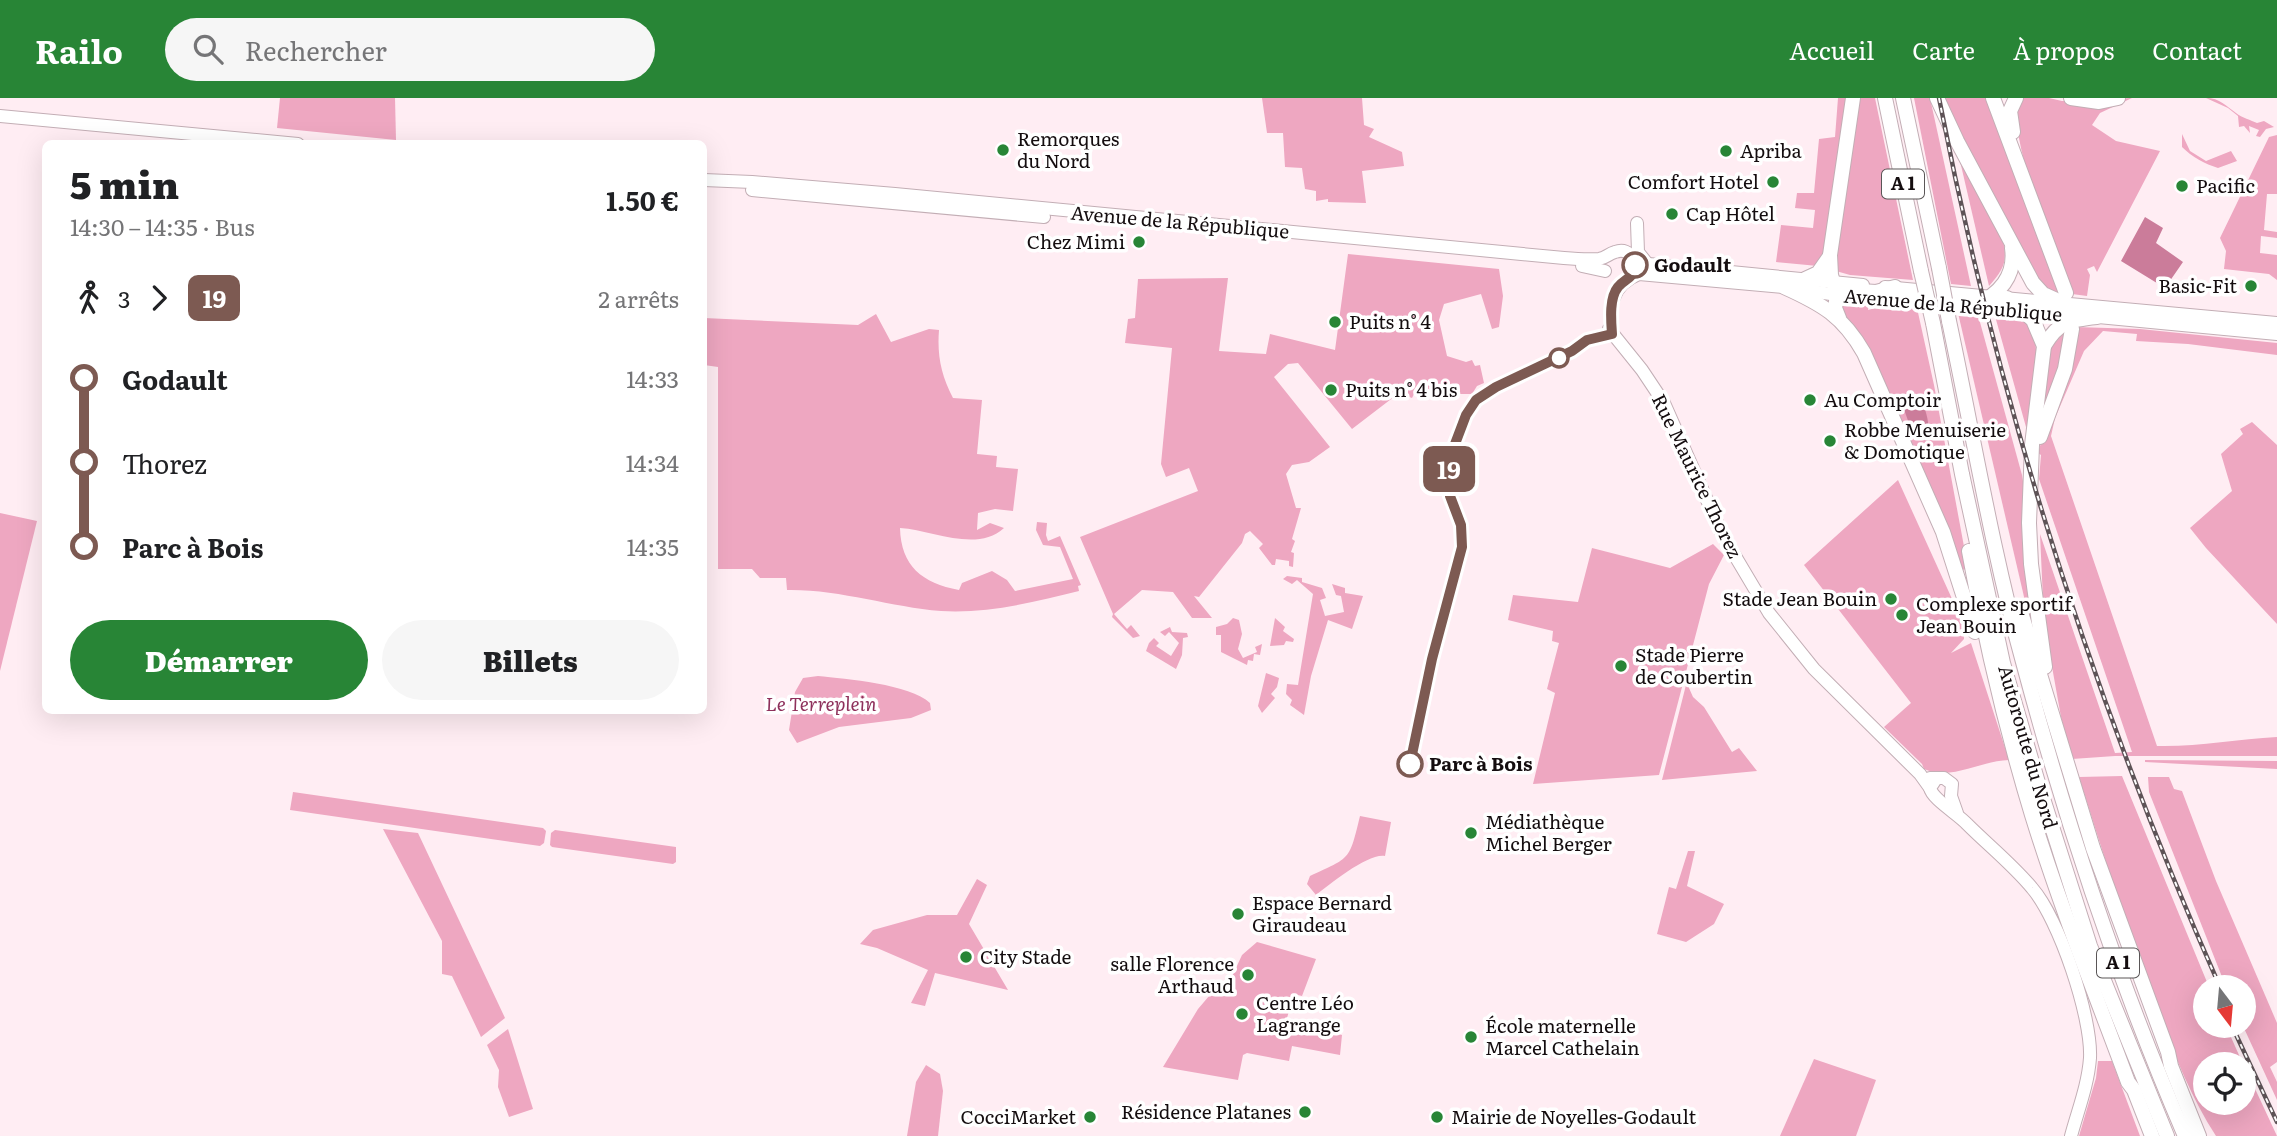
<!DOCTYPE html>
<html lang="fr">
<meta charset="utf-8">
<style>
body{margin:0;font-family:Literata,serif;background:#f6f6f6;color:#202124;height:100vh;display:flex;flex-direction:column;font-size:26px;white-space:nowrap}
*{box-sizing:border-box;margin:0}
p{font-size:23px;color:#757577}
.icon{flex:none;width:38px;height:38px;fill:none;stroke:currentColor;stroke-width:2;stroke-linecap:round;stroke-linejoin:round}
.map{position:relative;flex:1;overflow:hidden}
.drawer{position:absolute;left:42px;top:42px;width:665px;height:574px;display:flex;flex-direction:column;background:#fff;border-radius:10px;box-shadow:0 7px 28px #0002}
.drawer>*{flex:none}
.badge{padding:0 14px;border-radius:10px;font-size:24px;line-height:46px}
.needle{width:46px;rotate:164deg}
.fabs{position:absolute;left:2193px;top:877px;display:grid;gap:14px}
.fabs a{display:grid;place-items:center;width:63px;height:63px;border-radius:50%;background:#fff;box-shadow:0 7px 28px #0002;font-size:35px}
.map>.badge{position:absolute;translate:-50% -50%;box-shadow:0 0 0 4px #fff}
.legs{display:flex;align-items:center;gap:10px;height:77px;padding:0 28px;font-size:23px}
.legs p{margin-inline-start:auto}
.headline{display:flex;align-items:center;justify-content:space-between;height:119px;padding:0 28px}
h1{font-size:38px;font-weight:800;line-height:52px}
.primary-button{display:flex;gap:14px;margin-top:auto;padding:14px 28px}
.primary-button a{flex:1;height:80px;border-radius:42px;background:#288536;color:#fff;font-size:28px;font-weight:800;line-height:80px;text-align:center}
.primary-button a+a{background:#f6f6f6;color:#202124}
ul{padding:0 28px;list-style:none}
li{display:flex;align-items:center;gap:24px;height:84px;font-size:26px}
li i{display:grid;place-items:center;width:10px;height:100%;margin:0 9px;background:currentColor}
li i::after{content:'';width:18px;height:18px;margin:-9px;border:5px solid;border-radius:50%;background:#fff}
li p{margin-inline-start:auto}
li:first-child i{background:linear-gradient(#0000 50%,currentColor 0)}
li:last-child i{background:linear-gradient(currentColor 50%,#0000 0)}
header{display:flex;align-items:center;gap:42px;box-sizing:border-box;height:98px;padding:0 35px;background:#288536;color:#fff}
header strong{font-size:33px}
nav{display:flex;gap:38px;margin-inline-start:auto;font-size:24px}
.search{width:490px;height:63px;background:#f6f6f6;display:flex;align-items:center;gap:18px;box-sizing:border-box;padding:0 24px;border-radius:38px;color:#757577;font-size:26px}
.map>svg:first-child{display:block}
.green{fill:#eea7c1}
.water{fill:#cb7c9a}
.lines{fill:none;stroke-linecap:round;stroke-linejoin:round}
.major-casing{stroke:#c3aeb5;stroke-width:14}
.highway-casing{stroke:#c3aeb5;stroke-width:16}
.major{stroke:#fff;stroke-width:12}
.highway{stroke:#fff;stroke-width:14}
.rail-casing{stroke:#5e5357;stroke-width:4.5}
.rail{stroke:#fff;stroke-width:2;stroke-dasharray:5;stroke-linecap:butt}
.highway-bridge-casing{stroke:#c3aeb5;stroke-width:16;stroke-linecap:butt}
.highway-bridge{stroke:#fff;stroke-width:14}
.line-1-casing{stroke:#fff;stroke-width:16}
.line-1{stroke:#7d5a52;stroke-width:10}
.poi-dot{fill:#288536;stroke:#fff;stroke-width:2.5}
.stop-1-dot{fill:#fff;stroke:#7d5a52;stroke-width:3.5}
.labels{text-anchor:middle;stroke-width:7;stroke-linejoin:round;paint-order:stroke}
.shield{fill:#fff;stroke:#5a5657;stroke-width:2}
.shield-label{font-size:18px;font-weight:bold;fill:#140d0f}
.poi-label{font-size:19px;fill:#140d0f;stroke:#fff;text-anchor:start}
.street-label{font-size:19px;fill:#140d0f;stroke:#fff}
.stop-label{font-size:19px;font-weight:bold;fill:#140d0f;stroke:#fff;text-anchor:start}
.park-label{font-size:19px;font-style:italic;fill:#8e305b;stroke:#fff}
</style>
<header>
<strong>Railo</strong>
<div class="search"><svg class="icon" aria-label="search" viewBox="0 0 24 24"><circle cx="10" cy="10" r="6"/><path d="M15 15l6 6"/></svg>Rechercher</div>
<nav><a>Accueil</a><a>Carte</a><a>À propos</a><a>Contact</a></nav>
</header>
<div class="map">
<svg width="2277" height="1038" viewBox="0 0 2277 1038">
<rect width="100%" height="100%" fill="#ffedf3"/>
<g class="green">
<polygon points="280,0 395,0 396,42 277,30"/>
<polygon points="1262,0 1362,0 1364,27 1374,31 1369,39 1402,54 1404,68 1362,73 1366,105 1328,104 1328,101 1316,103 1316,93 1305,91 1302,70 1285,69 1283,35 1267,35"/>
<polygon points="1838,0 1847,0 1826,153 1818,168 1776,164 1781,127 1813,130 1815,112 1795,110 1797,95 1814,95 1819,41 1835,39"/>
<polygon points="1857,0 1875,0 1913,182 1850,177 1836,173 1838,138"/>
<polygon points="1914,0 1930,0 1971,188 1951,186"/>
<polygon points="1945,0 1988,0 2059,195 2039,187 1950,16"/>
<path d="M2023,0H2049L2062,3L2132,0L2100,15L2092,27L2116,43L2160,53L2097,174L2094,168L2087,171L2090,177L2087,198L2072,196C2055,135 2016,72 2016,8Z"/>
<path d="M2206,0C2220,0 2226,8 2236,15C2242,20 2251,22 2257,25L2264,23L2274,29L2266,31L2260,39L2256,38L2259,32L2249,28L2250,35L2244,28L2239,29L2238,18L2228,10Z"/>
<path d="M2182,36L2190,53L2206,63L2231,53L2237,63L2218,70C2205,66 2192,59 2182,49Z"/>
<polygon points="2277,37 2277,96 2267,96 2264,132 2277,134 2277,140 2261,138 2260,155 2277,157 2277,182 2269,176 2224,171 2226,153 2220,140 2269,39"/>
<path d="M1957,50L2003,143C2008,164 2003,172 1989,188Z"/>
<polygon points="1348,156 1499,171 1503,198 1499,229 1492,231 1481,196 1444,206 1439,222 1447,258 1466,264 1472,262 1475,268 1480,267 1484,285 1477,288 1472,296 1414,296 1412,300 1399,295 1352,331 1298,265 1288,266 1274,279 1330,349 1309,364 1292,367 1286,376 1296,410 1301,410 1292,441 1295,443 1291,454 1294,455 1293,469 1289,468 1289,463 1276,461 1275,467 1272,467 1259,450 1263,446 1250,433 1245,436 1242,445 1199,499 1194,498 1212,520 1192,520 1173,494 1142,492 1114,516 1127,531 1131,527 1140,538 1133,540 1112,519 1113,516 1080,439 1198,393 1189,370 1166,379 1161,366 1172,250 1125,245 1128,221 1135,220 1138,181 1228,180 1219,253 1266,256 1270,236 1335,252"/>
<polygon points="1840,200 1869,203 1868,212 1883,208 1917,210 1934,287 1968,470 1960,473 1928,382 1869,254 1841,216"/>
<polygon points="1958,215 1978,217 2022,377 2025,395 2030,502 2025,503"/>
<path d="M876,216L891,244L929,231L939,232C937,257 941,277 953,300L982,302L977,356L997,358L996,369L1018,371L1013,413L995,411L978,415L977,432L990,425L1004,430C977,455 932,432 900,430C901,468 922,485 959,492L962,485L992,473L1007,482L1015,493L1073,481L1060,449L1043,447L1036,432L1037,424L1047,425L1046,437L1048,443L1060,438L1081,487L1078,488L1079,493C1035,504 986,516 941,513C890,509 839,491 787,492L786,480H760L752,471H718V269L704,267V220L858,227Z"/>
<path d="M1995,218C2005,218 2020,216 2028,224C2044,240 2032,304 2031,327L2026,329Z"/>
<path d="M2075,229L2140,231L2277,245V257L2188,246L2136,243L2137,236L2103,233L2084,253L2055,320L2051,338L2157,648C2197,649 2237,641 2277,639V658H2115L2072,661L2061,619L2044,524L2040,436L2115,655L2132,654L2039,381L2041,357L2038,355Z"/>
<polygon points="2066,232 2062,259 2042,315 2049,252"/>
<polygon points="2252,324 2277,347 2277,526 2206,450 2190,430 2232,393 2221,356 2243,336 2240,331"/>
<path d="M1898,382L1963,525L1964,541L1951,555L1971,545L2009,662C1979,663 1952,683 1924,671L1922,666L1884,629L1911,605L1804,467Z"/>
<polygon points="0,415 37,423 0,573"/>
<polygon points="1713,446 1724,457 1709,486 1659,677 1533,686 1555,595 1547,591 1559,545 1552,543 1553,533 1508,522 1513,497 1578,504 1592,450 1670,470"/>
<polygon points="1287,478 1302,480 1302,484 1322,490 1326,500 1320,502 1325,518 1344,514 1341,498 1336,497 1332,486 1345,490 1345,495 1363,498 1352,531 1328,522 1311,578 1304,617 1290,607 1292,602 1286,596 1287,586 1298,587 1313,496 1297,482 1292,486 1283,481"/>
<polygon points="1233,520 1239,522 1242,536 1238,551 1243,560 1257,554 1255,549 1262,546 1260,557 1254,556 1253,563 1248,562 1247,567 1221,554 1221,537 1216,537 1216,529 1227,526"/>
<polygon points="1275,520 1285,529 1283,533 1294,541 1293,544 1286,543 1284,547 1270,548"/>
<polygon points="1170,529 1172,534 1187,535 1188,539 1183,540 1182,557 1176,571 1146,553 1149,545 1154,540 1159,545 1156,548 1171,558 1179,545 1169,534 1165,538 1160,534"/>
<polygon points="1266,575 1279,580 1277,589 1271,596 1275,600 1262,615 1258,608"/>
<path d="M818,578C846,581 910,586 930,605L931,612L911,620L839,629L797,645L789,632L795,594L803,580Z"/>
<polygon points="1687,583 1690,583 1689,590 1693,599 1704,609 1732,654 1739,650 1757,673 1662,682"/>
<polygon points="2145,662 2277,663 2277,671 2145,664"/>
<path d="M2122,678L2209,889H2205V928H2226L2243,966H2205V1004H2244V967L2277,1038H2216C2188,995 2170,945 2152,897C2125,825 2102,752 2079,679Z"/>
<polygon points="2148,679 2169,679 2174,691 2182,693 2216,783 2277,925 2277,964 2270,969 2277,984 2277,1002 2243,928 2244,889 2226,889 2149,694"/>
<polygon points="293,694 543,730 546,733 544,745 540,748 290,712"/>
<path d="M1360,718L1391,724L1385,758C1368,755 1330,786 1316,797L1307,786L1310,778C1351,759 1349,763 1360,718Z"/>
<polygon points="383,731 418,735 505,920 481,939 452,878 442,876 442,843"/>
<polygon points="555,732 676,749 676,764 673,766 552,749 550,747 551,735"/>
<polygon points="1688,753 1695,753 1687,788 1724,806 1714,826 1686,844 1657,836 1669,789 1676,791"/>
<polygon points="977,781 987,787 969,826 1008,892 935,875 925,908 911,905 928,872 877,850 860,846 873,832 927,817 957,817"/>
<polygon points="1257,844 1316,861 1302,898 1294,896 1287,920 1342,937 1340,957 1292,948 1289,963 1247,955 1243,957 1238,982 1163,969 1198,911 1221,884 1230,883 1242,857"/>
<polygon points="508,931 533,1011 509,1019 498,989 499,972 487,947"/>
<polygon points="1814,961 1876,982 1856,1038 1780,1038"/>
<polygon points="2098,963 2112,963 2140,1038 2079,1038 2096,980"/>
<polygon points="926,967 940,976 943,993 938,1038 907,1038 916,984"/>
</g>
<g class="water">
<polygon points="2145,119 2163,130 2156,145 2183,164 2165,190 2121,163"/>
<path d="M1919,296C1925,310 1932,327 1926,342H1915L1901,303Z"/>
</g>
<g class="lines">
<g class="major-casing">
<g id="major">
<polyline points="0,18 298,46"/>
<path d="M704,82L752,84L895,96L1564,160C1575,161 1587,162 1599,161C1606,160 1608,156 1615,154C1632,148 1638,167 1631,179"/>
<polyline points="752,92 1044,119"/>
<polyline points="1637,125 1638,154 1646,164"/>
<polyline points="1634,163 1649,166 1863,187"/>
<polyline points="1582,168 1605,173"/>
<polyline points="1885,189 2277,225"/>
<polyline points="1869,200 1887,199 2277,236"/>
<polyline points="1609,231 1642,272 1664,305 1722,436 1769,515 1814,571 1920,676 1930,690"/>
<path d="M1612,236C1609,208 1611,187 1639,176L1784,189L1844,198"/>
<polyline points="1930,680 1944,680 1952,686 1951,698 1957,715"/>
<path d="M1936,681L1930,690C1932,701 1958,716 1967,726C1988,747 2013,767 2032,790C2059,821 2092,919 2090,960C2088,987 2078,1012 2071,1038"/>
</g>
</g>
<g class="highway-casing">
<g id="highway">
<polyline points="1885,0 1921,173"/>
<polyline points="1903,0 1939,170"/>
<polyline points="1937,0 1957,43 2033,185 2043,196 2063,205"/>
<polyline points="1993,0 2066,195"/>
<polyline points="2071,0 2099,4 2118,0"/>
<polyline points="2013,34 2010,13 2016,0"/>
<polyline points="1805,181 1818,175 1830,158"/>
<path d="M1784,189C1822,206 1843,218 1864,255L1943,434L1975,534"/>
<polyline points="1837,197 1845,192 1876,194 1895,189"/>
<polyline points="2007,200 2033,222 2044,248 2032,347 2029,425 2031,466 2045,569"/>
<path d="M1975,207C1999,197 2016,178 2012,150"/>
<polyline points="1839,220 1835,210 1837,197 1831,177 1830,157 1853,0"/>
<path d="M1949,223C1973,336 1992,452 2023,564C2066,725 2119,885 2185,1038"/>
<polyline points="1933,225 1962,376 2003,565 2039,688 2090,848 2167,1038"/>
<path d="M2044,248C2059,223 2069,222 2097,219"/>
<polyline points="2040,339 2065,271 2072,231"/>
<path d="M1969,453C1985,542 2006,631 2032,717C2060,808 2095,895 2128,984L2134,992L2152,1038"/>
<polyline points="2020,511 2093,750 2168,954 2171,968 2199,1038"/>
</g>
</g>
<use href="#major" class="major"/>
<use href="#highway" class="highway"/>
<g class="rail-casing">
<g id="rail">
<path d="M1939,0C1998,305 2094,605 2220,889"/>
<polyline points="2232,928 2277,1024"/>
</g>
</g>
<use href="#rail" class="rail"/>
<g class="highway-bridge-casing">
<g id="highway-bridge">
<polyline points="1939,170 1949,223"/>
<polyline points="1921,173 1933,225"/>
</g>
</g>
<use href="#highway-bridge" class="highway-bridge"/>
</g>
<g class="lines">
<g class="line-1-casing">
<path id="line-1" d="M1410,666L1432,561L1462,449L1461,427L1450,398L1447,380L1455,346L1466,317L1476,302L1496,289L1572,253L1587,242L1612,236C1611,222 1609,200 1618,189C1625,180 1634,181 1635,167"/>
</g>
<use href="#line-1" class="line-1"/>
</g>
<g class="poi-dot">
<circle cx="1003" cy="52" r="7"/>
<circle cx="1726" cy="53" r="7"/>
<circle cx="1773" cy="84" r="7"/>
<circle cx="2182" cy="88" r="7"/>
<circle cx="1672" cy="116" r="7"/>
<circle cx="1139" cy="144" r="7"/>
<circle cx="2251" cy="188" r="7"/>
<circle cx="1335" cy="224" r="7"/>
<circle cx="1331" cy="292" r="7"/>
<circle cx="1810" cy="302" r="7"/>
<circle cx="1830" cy="343" r="7"/>
<circle cx="1891" cy="501" r="7"/>
<circle cx="1902" cy="517" r="7"/>
<circle cx="1621" cy="568" r="7"/>
<circle cx="1471" cy="735" r="7"/>
<circle cx="1238" cy="816" r="7"/>
<circle cx="966" cy="859" r="7"/>
<circle cx="1248" cy="877" r="7"/>
<circle cx="1242" cy="916" r="7"/>
<circle cx="1471" cy="939" r="7"/>
<circle cx="1305" cy="1014" r="7"/>
<circle cx="1090" cy="1019" r="7"/>
<circle cx="1437" cy="1019" r="7"/>
</g>
<g class="stop-1-dot">
<circle cx="1635" cy="167" r="12"/>
<circle cx="1559" cy="260" r="9"/>
<circle cx="1410" cy="666" r="12"/>
</g>
<g class="labels">
<g class="shield">
<rect x="1882" y="71.5" width="42" height="29" rx="5"/>
<rect x="2097" y="850.5" width="42" height="29" rx="5"/>
</g>
<g class="shield-label">
<text x="1903" y="92">A 1</text>
<text x="2118" y="871">A 1</text>
</g>
<g class="poi-label">
<text x="1017" y="48">Remorques<tspan x="1017" dy="22">du Nord</tspan></text>
<text x="1740" y="60">Apriba</text>
<text x="1759" y="91" text-anchor="end">Comfort Hotel</text>
<text x="2196" y="95">Pacific</text>
<text x="1686" y="123">Cap Hôtel</text>
<text x="1125" y="151" text-anchor="end">Chez Mimi</text>
<text x="2237" y="195" text-anchor="end">Basic-Fit</text>
<text x="1349" y="231">Puits n° 4</text>
<text x="1345" y="299">Puits n° 4 bis</text>
<text x="1824" y="309">Au Comptoir</text>
<text x="1844" y="339">Robbe Menuiserie<tspan x="1844" dy="22">&amp; Domotique</tspan></text>
<text x="1877" y="508" text-anchor="end">Stade Jean Bouin</text>
<text x="1916" y="513">Complexe sportif<tspan x="1916" dy="22">Jean Bouin</tspan></text>
<text x="1635" y="564">Stade Pierre<tspan x="1635" dy="22">de Coubertin</tspan></text>
<text x="1485" y="731">Médiathèque<tspan x="1485" dy="22">Michel Berger</tspan></text>
<text x="1252" y="812">Espace Bernard<tspan x="1252" dy="22">Giraudeau</tspan></text>
<text x="980" y="866">City Stade</text>
<text x="1234" y="873" text-anchor="end">salle Florence<tspan x="1234" dy="22">Arthaud</tspan></text>
<text x="1256" y="912">Centre Léo<tspan x="1256" dy="22">Lagrange</tspan></text>
<text x="1485" y="935">École maternelle<tspan x="1485" dy="22">Marcel Cathelain</tspan></text>
<text x="1291" y="1021" text-anchor="end">Résidence Platanes</text>
<text x="1076" y="1026" text-anchor="end">CocciMarket</text>
<text x="1451" y="1026">Mairie de Noyelles-Godault</text>
</g>
<g class="street-label">
<text transform="translate(1180 124) rotate(5)" y="7">Avenue de la République</text>
<text transform="translate(1953 207) rotate(5)" y="7">Avenue de la République</text>
<text transform="translate(1697 378) rotate(64)" y="7">Rue Maurice Thorez</text>
<text transform="translate(2028 649) rotate(74)" y="7">Autoroute du Nord</text>
</g>
<g class="stop-label">
<text x="1654" y="174">Godault</text>
<text x="1429" y="673">Parc à Bois</text>
</g>
<g class="park-label">
<text x="821" y="613">Le Terreplein</text>
</g>
</g>
</svg>
<div class="fabs">
<a><svg class="needle" viewBox="-14 -14 28 28"><path d="M0-13l5 13h-10z" fill="#e53935"/><path d="M0 13l5-13h-10z" fill="#757577"/></svg></a>
<a><svg class="icon" aria-label="locate" viewBox="0 0 24 24"><circle cx="12" cy="12" r="6"/><path d="M12 2v4M12 18v4M2 12h4M18 12h4"/></svg></a>
</div>
<b class="badge" style="left:1449px;top:371px;background:#7d5a52;color:#fff">19</b>
<section class="drawer">
<div class="headline"><div><h1>5 min</h1><p>14:30 – 14:35 · Bus</p></div><b>1.50 €</b></div>
<div class="legs"><svg class="icon" aria-label="walk" viewBox="0 0 24 24"><circle cx="13" cy="4" r="2"/><path d="M13 8l-2 6 4 7M11 14l-3 7M7 12l3-4h3l4 4"/></svg>3<svg class="icon" aria-label="forward" viewBox="0 0 24 24"><path d="M9 5l7 7-7 7"/></svg><b class="badge" style="background:#7d5a52;color:#fff">19</b><p>2 arrêts</p></div>
<ul>
<li><i style="color:#7d5a52"></i><b>Godault</b><p>14:33</p></li>
<li><i style="color:#7d5a52"></i><span>Thorez</span><p>14:34</p></li>
<li><i style="color:#7d5a52"></i><b>Parc à Bois</b><p>14:35</p></li>
</ul>
<div class="primary-button"><a>Démarrer</a><a>Billets</a></div>
</section>
</div>
